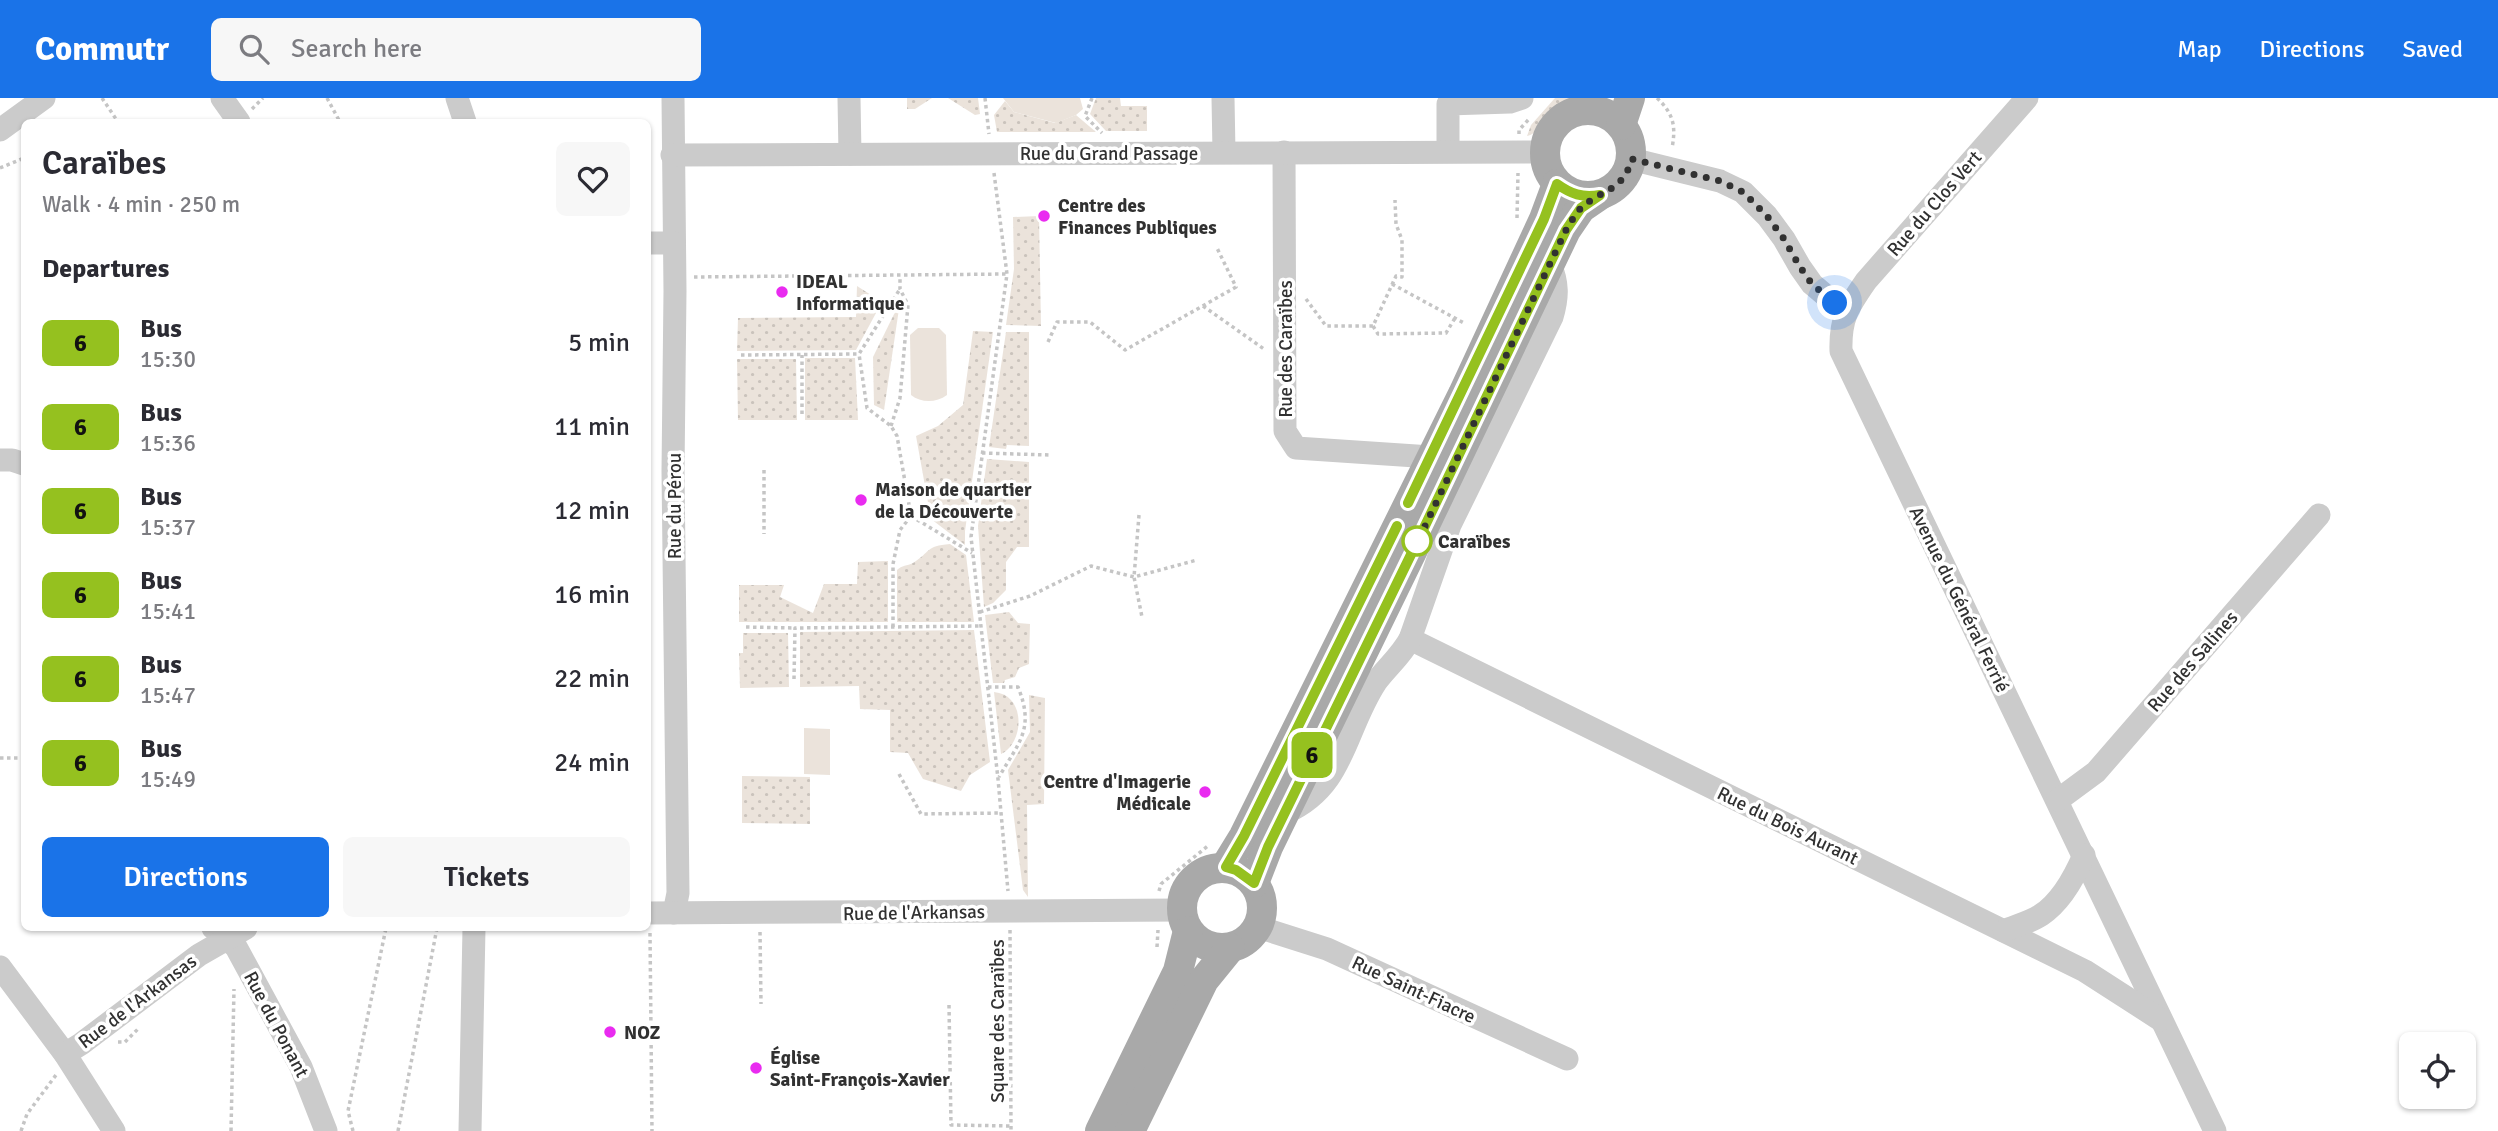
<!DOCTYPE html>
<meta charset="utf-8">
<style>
body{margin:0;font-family:Signika,sans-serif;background:#f7f7f7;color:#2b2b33;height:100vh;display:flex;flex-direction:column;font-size:26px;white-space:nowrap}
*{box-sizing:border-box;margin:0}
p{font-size:23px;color:#7c7c81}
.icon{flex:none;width:38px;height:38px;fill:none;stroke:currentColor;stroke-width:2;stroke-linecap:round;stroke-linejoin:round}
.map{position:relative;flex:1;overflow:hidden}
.details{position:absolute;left:21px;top:21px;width:630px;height:812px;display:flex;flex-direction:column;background:#fff;border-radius:10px;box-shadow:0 2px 5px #0004}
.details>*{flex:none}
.badge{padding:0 14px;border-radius:10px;font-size:24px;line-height:46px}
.controls{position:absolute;left:2399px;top:934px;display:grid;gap:14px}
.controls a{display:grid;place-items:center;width:77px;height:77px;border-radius:10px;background:#fff;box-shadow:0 2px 5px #0004;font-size:35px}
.you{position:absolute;width:35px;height:35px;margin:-18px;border:5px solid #fff;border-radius:50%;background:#1a73e8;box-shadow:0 0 0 10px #1a73e833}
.map>.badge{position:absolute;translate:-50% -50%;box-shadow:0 0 0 4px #fff}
h2{padding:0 21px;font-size:26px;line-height:63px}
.round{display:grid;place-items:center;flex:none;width:74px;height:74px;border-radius:10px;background:#f7f7f7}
.head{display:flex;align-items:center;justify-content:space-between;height:119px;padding:0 21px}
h1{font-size:33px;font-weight:600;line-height:52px}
.cta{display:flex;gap:14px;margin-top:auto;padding:14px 21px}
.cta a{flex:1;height:80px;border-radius:10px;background:#1a73e8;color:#fff;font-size:28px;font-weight:600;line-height:80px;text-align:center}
.cta a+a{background:#f7f7f7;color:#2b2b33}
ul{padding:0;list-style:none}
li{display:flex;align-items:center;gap:21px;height:84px;padding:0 21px}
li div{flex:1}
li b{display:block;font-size:26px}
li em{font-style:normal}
li .badge{min-width:77px;font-weight:700;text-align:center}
header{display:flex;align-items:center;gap:42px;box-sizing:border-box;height:98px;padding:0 35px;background:#1a73e8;color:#fff}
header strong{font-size:33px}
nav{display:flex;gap:38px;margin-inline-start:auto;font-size:24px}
.search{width:490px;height:63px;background:#f7f7f7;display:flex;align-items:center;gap:18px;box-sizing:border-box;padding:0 24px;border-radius:10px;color:#7c7c81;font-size:26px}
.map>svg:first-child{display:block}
.grass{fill:url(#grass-dots)}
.park{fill:#ebe3db}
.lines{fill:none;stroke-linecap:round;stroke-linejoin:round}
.path{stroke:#c5c5c5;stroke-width:3.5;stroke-dasharray:3.5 3.5;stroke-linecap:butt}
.minor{stroke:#cbcbcb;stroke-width:23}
.major{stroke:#a9a9a9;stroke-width:30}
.line-casing{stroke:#fff;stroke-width:16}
.line{stroke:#95c11f;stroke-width:10}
.walk{stroke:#313131;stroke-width:7;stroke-dasharray:0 12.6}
.poi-dot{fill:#e92bf0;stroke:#fff;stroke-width:2.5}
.stop-dot{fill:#fff;stroke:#95c11f;stroke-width:3.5}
.labels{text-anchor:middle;stroke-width:7;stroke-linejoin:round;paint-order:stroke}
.street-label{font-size:19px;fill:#313131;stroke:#fff}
.poi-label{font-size:19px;font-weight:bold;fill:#313131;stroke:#fff;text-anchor:start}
.stop-label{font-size:19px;font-weight:bold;fill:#313131;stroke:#fff;text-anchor:start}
</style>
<header>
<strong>Commutr</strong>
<div class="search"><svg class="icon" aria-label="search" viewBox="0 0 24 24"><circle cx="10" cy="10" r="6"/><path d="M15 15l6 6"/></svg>Search here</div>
<nav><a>Map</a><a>Directions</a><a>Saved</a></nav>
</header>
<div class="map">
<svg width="2498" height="1033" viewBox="0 0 2498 1033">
<defs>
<pattern id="grass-dots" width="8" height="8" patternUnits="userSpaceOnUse" patternTransform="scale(1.75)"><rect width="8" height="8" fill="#ebe3db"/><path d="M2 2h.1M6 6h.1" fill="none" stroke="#cac3bc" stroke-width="1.8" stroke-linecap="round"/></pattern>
</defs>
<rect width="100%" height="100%" fill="#fff"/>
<g class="grass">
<polygon points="907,0 932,0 915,11 907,11"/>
<polygon points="948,0 978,0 980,16 975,17"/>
<polygon points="1096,0 1120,0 1121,8 1147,8 1147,33 1106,33 1090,16"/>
<path d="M1555,0H1578C1568,4 1560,7 1552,14C1543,22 1538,36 1527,38L1531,27Z"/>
<polygon points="1005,3 1014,14 1055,25 1076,17 1096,34 997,34 994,17"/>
<polygon points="1039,118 1041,228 1006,227 1014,171 1013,119"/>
<polygon points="857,188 882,204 856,252 737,253 738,220 856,219"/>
<polygon points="900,204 884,312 874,307 873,259"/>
<polygon points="973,233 993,234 965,433 965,447 931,421 916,338 938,328 963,307"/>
<polygon points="1006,234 1029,234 1029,348 1007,347 1006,351 989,349"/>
<polygon points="805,260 855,260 858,322 805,322"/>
<polygon points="737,261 796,261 797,322 738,322"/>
<polygon points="987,361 1029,364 1029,449 1017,449 1006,464 1006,492 993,505 984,509 978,428"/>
<path d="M950,446L966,457L974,524H897V472C902,467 907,468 913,465C931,454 925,448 950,446Z"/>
<polygon points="888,463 888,524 739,524 739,487 784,487 780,499 813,515 824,486 857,486 858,464"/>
<polygon points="1009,514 1018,525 1030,526 1029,566 1019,570 1015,579 1005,582 1004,585 993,585 985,517"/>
<polygon points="974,532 990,664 970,677 961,693 923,681 908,655 890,654 890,612 860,611 859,588 800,589 800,534"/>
<polygon points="743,535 788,535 789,589 740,590 739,555 743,555"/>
<path d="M994,594C1027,597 1024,646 1001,656Z"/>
<polygon points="1029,597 1045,600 1044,706 1027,707 1028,799 1023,792 1008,672 1030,634"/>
<polygon points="742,678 810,679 810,726 742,725"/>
</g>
<g class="park">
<polygon points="1003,0 1080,0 1083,11 1076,17 1056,25 1014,14"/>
<path d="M918,230H939L946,237L947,297C936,305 921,305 911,297L910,237Z"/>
<polygon points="804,630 830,631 830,677 804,676"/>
</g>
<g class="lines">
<g class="path">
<polyline points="102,0 118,24"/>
<polyline points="327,0 340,24"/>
<polyline points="985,0 989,36"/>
<polyline points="1092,0 1085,18 1102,35"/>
<path d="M1657,0C1674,16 1676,29 1672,50"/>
<polyline points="252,11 263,0"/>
<polyline points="1519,36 1519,32 1530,20"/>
<polyline points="0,70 24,60"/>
<polyline points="994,75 1007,176 971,439 998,681 1008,793"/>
<polyline points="1517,120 1518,75"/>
<polyline points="694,179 1007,176"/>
<polyline points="1392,186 1464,225"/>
<polyline points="1306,201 1326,228 1373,228 1396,178 1402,179 1402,142 1396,126 1395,102"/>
<polyline points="1203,208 1264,251"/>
<polyline points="1373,228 1378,236 1446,235 1455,220"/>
<polyline points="1048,244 1057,224 1090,224 1125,252 1236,189 1217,150"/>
<polyline points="741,257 859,256"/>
<polyline points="802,316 802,257"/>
<polyline points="891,328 900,300 908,207 900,191 900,178"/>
<polyline points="982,355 1050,357"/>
<polyline points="764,372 764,436"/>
<polyline points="1139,417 1134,479 1142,519"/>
<polyline points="911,418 972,455"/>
<polyline points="980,514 1030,498 1091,468 1134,479 1197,462"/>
<polyline points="746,529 795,530"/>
<polyline points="893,529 893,466 900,432 911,418 897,338 891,328 867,310 859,256 900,191"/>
<polyline points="794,581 795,530 981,528"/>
<path d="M988,589H1018C1035,631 1019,644 999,679"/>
<polyline points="0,660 24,660"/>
<polyline points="899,676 921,716 1001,715"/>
<polyline points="1159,793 1161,786 1209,747"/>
<polyline points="1010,832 1011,1033"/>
<polyline points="760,834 761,906"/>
<polyline points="650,835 652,1033"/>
<polyline points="1157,849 1158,832"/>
<polyline points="949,907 951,1027 1011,1028"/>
<polyline points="118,944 125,944 139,930"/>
<polyline points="21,1033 27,1016 56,977"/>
<polyline points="231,1033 234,891"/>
<polyline points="353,1033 348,1013 386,830"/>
<polyline points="398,1033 437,830"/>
</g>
<g class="minor">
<polyline points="222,0 239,24"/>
<polyline points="457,0 465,24"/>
<polyline points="673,0 675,193 673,373 678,795 674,815"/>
<polyline points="849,0 850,56"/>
<polyline points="1223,0 1224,54"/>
<path d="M2027,0L1866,183C1848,209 1840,220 1841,253L2215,1033"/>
<polyline points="0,32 44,0"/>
<polyline points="1448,53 1448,6 1510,4 1522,0"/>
<polyline points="1284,54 1285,333 1296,350 1431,359"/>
<polyline points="672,57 1545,54"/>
<polyline points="1631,61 1720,83 1743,94 1767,118 1784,141 1800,169 1812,186 1845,214"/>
<polyline points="648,145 674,145"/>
<polyline points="0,362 12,362 24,366"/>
<polyline points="1410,541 2085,873 2161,922"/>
<polyline points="2058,702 2096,674 2319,417"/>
<path d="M1285,715C1345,689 1344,632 1376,584C1387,569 1401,558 1410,541L1450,427L1552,219C1558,199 1558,185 1550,166"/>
<polyline points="648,815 1181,812"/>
<polyline points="1258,829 1327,851 1567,961"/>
<polyline points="213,830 236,849 301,969 326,1033"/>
<path d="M2004,833C2015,828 2031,824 2041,817C2061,804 2075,778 2084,757"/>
<polyline points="0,869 65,956 114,1033"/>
<polyline points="65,956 81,946 199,857 246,830"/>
<polyline points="470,1033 474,830"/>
</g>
<g class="major">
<circle cx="1588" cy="55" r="43"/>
<polyline points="1621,27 1630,0"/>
<polyline points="1225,769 1244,738 1463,296 1544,121 1557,86"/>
<circle cx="1222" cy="810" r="40"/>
<polyline points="1254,785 1268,749 1423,431 1566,132 1581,110 1600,97"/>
<polyline points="1100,1033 1178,873 1188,833"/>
<polyline points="1130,1033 1204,882 1230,850"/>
</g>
</g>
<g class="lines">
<g class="line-casing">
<path id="line" d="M1397,428L1244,738L1226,769L1236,772L1254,785L1268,749L1423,432L1566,132L1581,110L1600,97C1582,100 1571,96 1557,86L1544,121L1408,405"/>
</g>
<use href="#line" class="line"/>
<path class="walk" d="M1417,443L1416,447L1566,132C1571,125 1575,115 1582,109C1604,90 1622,94 1632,61L1720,83L1743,94L1767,118L1784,141L1800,169L1812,186L1835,205"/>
</g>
<g class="poi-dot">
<circle cx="1044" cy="118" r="7"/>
<circle cx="782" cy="194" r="7"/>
<circle cx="861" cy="402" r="7"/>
<circle cx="1205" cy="694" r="7"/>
<circle cx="610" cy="934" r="7"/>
<circle cx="756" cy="970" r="7"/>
</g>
<circle class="stop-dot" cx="1417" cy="443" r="14"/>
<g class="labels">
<g class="street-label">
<text x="1109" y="62">Rue du Grand Passage</text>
<text transform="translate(1934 105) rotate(-49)" y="7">Rue du Clos Vert</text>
<text transform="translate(1285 251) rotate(-90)" y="7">Rue des Caraïbes</text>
<text transform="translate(674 408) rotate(-90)" y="7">Rue du Pérou</text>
<text transform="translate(1960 501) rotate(64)" y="7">Avenue du Général Ferrié</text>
<text transform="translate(2192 563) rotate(-49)" y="7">Rue des Salines</text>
<text transform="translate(1788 727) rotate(26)" y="7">Rue du Bois Aurant</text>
<text transform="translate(914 814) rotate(-1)" y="7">Rue de l'Arkansas</text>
<text transform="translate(1414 891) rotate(25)" y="7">Rue Saint-Fiacre</text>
<text transform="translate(137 903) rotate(-37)" y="7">Rue de l'Arkansas</text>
<text transform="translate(997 923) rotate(-90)" y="7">Square des Caraïbes</text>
<text transform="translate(277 926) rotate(62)" y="7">Rue du Ponant</text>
</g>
<g class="poi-label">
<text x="1058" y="114">Centre des<tspan x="1058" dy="22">Finances Publiques</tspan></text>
<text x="796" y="190">IDEAL<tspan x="796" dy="22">Informatique</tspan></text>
<text x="875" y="398">Maison de quartier<tspan x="875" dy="22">de la Découverte</tspan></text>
<text x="1191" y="690" text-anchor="end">Centre d'Imagerie<tspan x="1191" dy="22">Médicale</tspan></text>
<text x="624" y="941">NOZ</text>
<text x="770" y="966">Église<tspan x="770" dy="22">Saint-François-Xavier</tspan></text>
</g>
<g class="stop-label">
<text x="1438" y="450">Caraïbes</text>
</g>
</g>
</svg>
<div class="controls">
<a><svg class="icon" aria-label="locate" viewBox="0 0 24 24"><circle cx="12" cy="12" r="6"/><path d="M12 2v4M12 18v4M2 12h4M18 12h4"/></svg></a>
</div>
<div class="you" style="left:1835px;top:205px"></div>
<b class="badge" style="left:1312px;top:657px;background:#95c11f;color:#111">6</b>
<section class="details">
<div class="head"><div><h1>Caraïbes</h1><p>Walk · 4 min · 250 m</p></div><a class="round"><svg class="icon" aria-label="heart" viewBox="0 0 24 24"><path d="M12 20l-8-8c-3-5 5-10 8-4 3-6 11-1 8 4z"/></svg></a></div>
<h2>Departures</h2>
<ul>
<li><span class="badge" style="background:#95c11f;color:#111">6</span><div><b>Bus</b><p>15:30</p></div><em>5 min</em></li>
<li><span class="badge" style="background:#95c11f;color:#111">6</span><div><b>Bus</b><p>15:36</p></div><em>11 min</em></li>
<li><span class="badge" style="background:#95c11f;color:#111">6</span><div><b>Bus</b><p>15:37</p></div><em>12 min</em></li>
<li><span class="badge" style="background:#95c11f;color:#111">6</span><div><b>Bus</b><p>15:41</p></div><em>16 min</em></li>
<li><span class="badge" style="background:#95c11f;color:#111">6</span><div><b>Bus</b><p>15:47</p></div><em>22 min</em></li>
<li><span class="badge" style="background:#95c11f;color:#111">6</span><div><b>Bus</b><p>15:49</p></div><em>24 min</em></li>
</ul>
<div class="cta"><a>Directions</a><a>Tickets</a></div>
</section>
</div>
